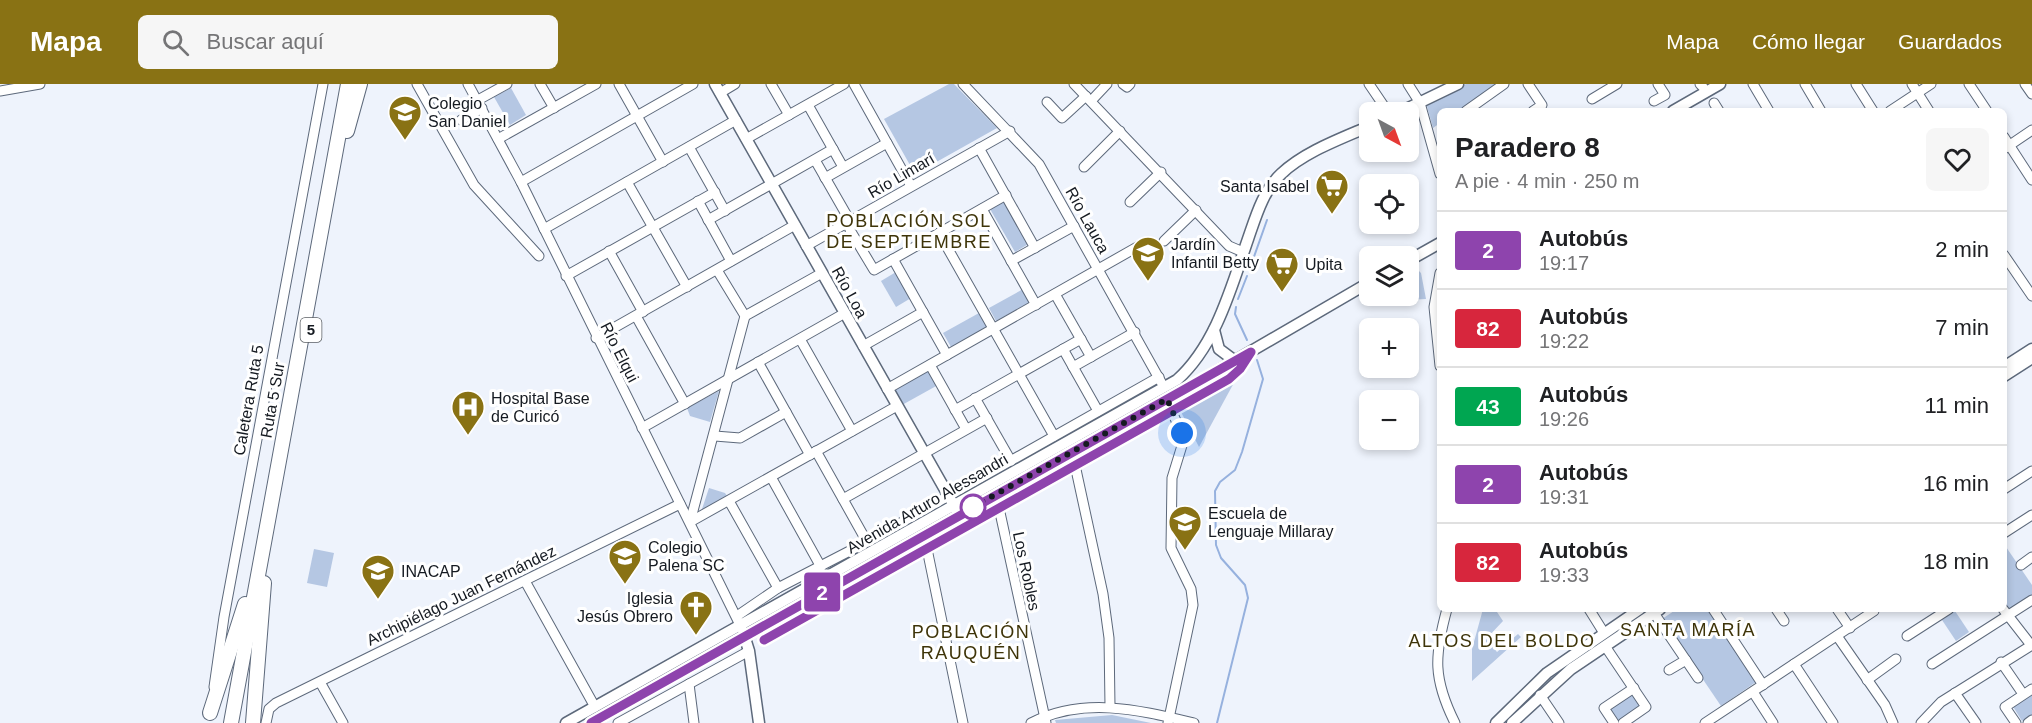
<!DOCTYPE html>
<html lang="es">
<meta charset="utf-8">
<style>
body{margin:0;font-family:Helvetica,sans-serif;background:#f6f6f6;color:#202124;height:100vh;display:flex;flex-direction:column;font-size:22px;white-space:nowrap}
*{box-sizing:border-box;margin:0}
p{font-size:20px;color:#757577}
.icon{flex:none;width:33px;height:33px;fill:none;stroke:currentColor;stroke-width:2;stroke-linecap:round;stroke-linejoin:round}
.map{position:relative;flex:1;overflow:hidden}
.sheet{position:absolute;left:1437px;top:24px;width:570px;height:504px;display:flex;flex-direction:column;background:#fff;border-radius:9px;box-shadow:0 3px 9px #0003}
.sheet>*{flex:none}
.badge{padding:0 12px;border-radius:4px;font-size:21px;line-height:39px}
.needle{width:39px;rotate:139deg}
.controls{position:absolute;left:1359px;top:18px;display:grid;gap:12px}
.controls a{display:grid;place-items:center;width:60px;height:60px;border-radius:9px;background:#fff;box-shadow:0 3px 9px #0003;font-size:30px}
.you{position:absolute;width:30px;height:30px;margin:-15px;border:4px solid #fff;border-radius:50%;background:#1a73e8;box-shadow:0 0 0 9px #1a73e833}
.map>.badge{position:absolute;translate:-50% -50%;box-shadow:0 0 0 3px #fff}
.round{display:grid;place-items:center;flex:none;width:63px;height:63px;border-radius:9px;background:#f6f6f6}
.overview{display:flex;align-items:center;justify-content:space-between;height:102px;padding:0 18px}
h1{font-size:28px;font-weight:700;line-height:45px}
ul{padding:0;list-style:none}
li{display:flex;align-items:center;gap:18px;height:78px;padding:0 18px;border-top:2px solid #e0e0e0}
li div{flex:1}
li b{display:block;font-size:22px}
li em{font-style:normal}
li .badge{min-width:66px;font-weight:700;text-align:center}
header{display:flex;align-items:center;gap:36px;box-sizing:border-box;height:84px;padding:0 30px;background:#897214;color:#fff}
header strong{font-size:28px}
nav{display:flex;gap:33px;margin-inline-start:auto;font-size:21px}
.search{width:420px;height:54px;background:#f6f6f6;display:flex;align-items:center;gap:15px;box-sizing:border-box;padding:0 21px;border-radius:9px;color:#757577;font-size:22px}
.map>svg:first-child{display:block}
.green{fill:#b5c7e3}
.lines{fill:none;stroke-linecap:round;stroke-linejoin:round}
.stream{stroke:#96b1de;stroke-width:2}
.minor-casing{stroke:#5d697b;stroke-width:11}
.major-casing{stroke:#5d697b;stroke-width:13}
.highway-casing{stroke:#5d697b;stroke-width:16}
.minor{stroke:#fff;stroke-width:9}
.major{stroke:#fff;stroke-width:10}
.highway{stroke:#fff;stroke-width:14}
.line-casing{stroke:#fff;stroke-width:14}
.line{stroke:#8e44ad;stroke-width:9}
.walk{stroke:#151a21;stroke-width:6;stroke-dasharray:0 10.8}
.stop-dot{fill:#fff;stroke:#8e44ad;stroke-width:3}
.labels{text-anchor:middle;stroke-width:6;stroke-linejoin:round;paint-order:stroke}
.shield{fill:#fff;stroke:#5b5f64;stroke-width:1.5}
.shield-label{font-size:15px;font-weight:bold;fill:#151a21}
.poi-label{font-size:16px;fill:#151a21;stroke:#fff;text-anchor:start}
.street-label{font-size:16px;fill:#151a21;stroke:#fff}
.neighbourhood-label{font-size:18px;letter-spacing:1.5px;fill:#3e3409;stroke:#fff}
</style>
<header>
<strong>Mapa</strong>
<div class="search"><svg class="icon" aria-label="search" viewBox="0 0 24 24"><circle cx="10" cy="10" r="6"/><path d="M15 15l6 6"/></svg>Buscar aquí</div>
<nav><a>Mapa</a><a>Cómo llegar</a><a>Guardados</a></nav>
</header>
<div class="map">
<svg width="2032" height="639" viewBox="0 0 2032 639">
<rect width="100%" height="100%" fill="#eef3fc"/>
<g class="green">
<polygon points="949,0 954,0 997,44 915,90 884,35"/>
<polygon points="1466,0 1498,0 1458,27 1440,27 1440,39 1433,44 1426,19"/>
<polygon points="511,4 526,31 510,41 494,13"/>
<polygon points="1005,117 1030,159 1015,168 990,125"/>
<polygon points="1418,186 1421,189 1426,215 1389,217 1385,212 1408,212 1409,191"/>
<polygon points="896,188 911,214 896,223 881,197"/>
<polygon points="1025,204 1032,217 996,237 989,224"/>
<polygon points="979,229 987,243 951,263 943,249"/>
<polygon points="930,286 938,301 902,321 894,306"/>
<polygon points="1236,295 1199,363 1180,326"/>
<polygon points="719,307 710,338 690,332 687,324"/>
<polygon points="709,404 725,409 729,415 704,428 702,425"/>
<polygon points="2004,460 2032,501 2032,511 2011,526 2004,520"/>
<polygon points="314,465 334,469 327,503 307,499"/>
<polygon points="1483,525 1495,525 1503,537 1486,555 1497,568 1518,550 1521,553 1472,597 1472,565"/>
<polygon points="1677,525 1708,525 1756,598 1721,622 1662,535"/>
<polygon points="1955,527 1969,548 1956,557 1942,536"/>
<polygon points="1632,608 1641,621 1619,637 1610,624"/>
<polygon points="2032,608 2032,631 2022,637 2012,621"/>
<polygon points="1112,631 1151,639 1056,639 1055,636"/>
</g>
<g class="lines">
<g class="stream">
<polyline points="1250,184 1267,136"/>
<polyline points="1238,215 1247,192"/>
<polyline points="1236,223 1235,230 1247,256"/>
<polyline points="1217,639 1248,514 1245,501 1221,474 1216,461 1215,407 1220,398 1235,386 1242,368 1263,295 1257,276"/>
</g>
<g class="minor-casing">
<g id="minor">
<polyline points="417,0 474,101 539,172"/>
<polyline points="468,0 521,98 743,547"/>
<polyline points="540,0 554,24"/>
<polyline points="619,0 663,78"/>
<polyline points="771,0 789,31"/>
<polyline points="854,0 911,102"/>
<polyline points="963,0 1039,80 1161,298"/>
<polyline points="1074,0 1229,162 1243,168"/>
<polyline points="1123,0 1127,3 1130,0"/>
<polyline points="1369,0 1388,28"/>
<polyline points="1408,0 1420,19 1440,90"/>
<polyline points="1528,0 1542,21 1533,27"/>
<polyline points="1700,0 1703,3"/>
<polyline points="1753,0 1769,27"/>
<polyline points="1805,0 1821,27"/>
<polyline points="1856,0 1873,27"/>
<polyline points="1912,0 1929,27"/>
<polyline points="1969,0 1987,27"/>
<polyline points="2025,0 2032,10"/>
<polyline points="0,7 40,0"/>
<polyline points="720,9 735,0"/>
<polyline points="1592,15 1617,0"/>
<polyline points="478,16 507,0"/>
<polyline points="1091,17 1107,0"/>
<polyline points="1654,17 1665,11 1658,0"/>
<polyline points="1047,18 1062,34 1086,12"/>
<polyline points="1714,19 1719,27"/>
<polyline points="808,21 843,83"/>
<polyline points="1466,27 1504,0"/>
<polyline points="1890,27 1931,0"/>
<polyline points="461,36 482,24"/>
<polyline points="2004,53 2032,96"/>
<polyline points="498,55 596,0"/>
<polyline points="746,55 844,0"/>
<polyline points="689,63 725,127"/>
<polyline points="979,64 1035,164"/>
<polyline points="2004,65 2032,46"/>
<polyline points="815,76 850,137 850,146 874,186 1006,111"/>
<polyline points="1084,83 1120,47"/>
<polyline points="825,94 887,59"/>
<polyline points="521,98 693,0"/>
<polyline points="627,98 687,203"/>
<polyline points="698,117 731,177"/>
<polyline points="1130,118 1161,88"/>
<polyline points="982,125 1036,221"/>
<polyline points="708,136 833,65"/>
<polyline points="544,145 736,36"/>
<polyline points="939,149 1054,352"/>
<polyline points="1164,157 1196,126"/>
<polyline points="806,162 1010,47"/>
<polyline points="609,167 643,228"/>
<polyline points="2004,171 2032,212"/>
<polyline points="893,175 947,271"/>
<polyline points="1011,177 1074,142"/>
<polyline points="1440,189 1434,223 1440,282"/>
<polyline points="566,192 715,108"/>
<polyline points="1055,210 1091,273"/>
<polyline points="636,232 685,320"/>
<polyline points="745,232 822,189"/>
<polyline points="596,254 795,141"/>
<polyline points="800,255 852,347"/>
<polyline points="863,262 923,228"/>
<polyline points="1063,265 1098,327"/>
<polyline points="758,278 810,371"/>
<polyline points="930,281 966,345"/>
<polyline points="1073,283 1135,248"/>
<polyline points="887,305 1139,162"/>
<polyline points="975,314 1011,377"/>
<polyline points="955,326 1081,255"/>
<polyline points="642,344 845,229"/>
<polyline points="715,352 740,354 786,328"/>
<polyline points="816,367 867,458"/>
<polyline points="1069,368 1075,381 1103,510 1109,554 1110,622"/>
<polyline points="771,393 821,483"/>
<polyline points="2004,405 2032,387"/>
<polyline points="994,412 999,424 1046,639"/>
<polyline points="843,415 987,334"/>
<polyline points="729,417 778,504"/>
<polyline points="690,438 745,232 717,186"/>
<polyline points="690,438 897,322"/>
<polyline points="2004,449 2032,431"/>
<polyline points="922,452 927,465 963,639"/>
<polyline points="2021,481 2032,473"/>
<polyline points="525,497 595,623"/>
<path d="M1447,525C1434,572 1433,595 1455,639"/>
<polyline points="1589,525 1604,549"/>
<polyline points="1713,525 1763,601"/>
<polyline points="1776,525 1784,537"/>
<polyline points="1837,525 1850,544"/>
<polyline points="2003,525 2031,561"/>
<polyline points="1654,529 1698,594"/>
<polyline points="737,532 778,504 867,458 1159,293"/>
<polyline points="1837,552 1885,621 1893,639"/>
<polyline points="1907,552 1949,525"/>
<polyline points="764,556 1229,295 1240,285 1251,268"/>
<polyline points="1605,562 1646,623 1623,639"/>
<polyline points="2001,578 2023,610"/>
<polyline points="1794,580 1833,639"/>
<polyline points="1932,580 2032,516"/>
<polyline points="1669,586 1686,576"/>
<polyline points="1867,596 1896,575"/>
<polyline points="320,598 343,639"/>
<polyline points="689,600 694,639"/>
<polyline points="214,603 224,533 323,0"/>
<polyline points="1753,608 1773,639"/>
<polyline points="1955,609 1976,639"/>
<polyline points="1540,611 1559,639"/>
<polyline points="266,639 269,625 276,619 680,420"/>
<polyline points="618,639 749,567"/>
<path d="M1031,639C1084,612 1139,626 1194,639"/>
<polyline points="1168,639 1193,521 1191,505 1171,464 1172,394 1184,355 1170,323"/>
<polyline points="1614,639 1604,624 1634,604"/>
<polyline points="1705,639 1874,527"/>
<polyline points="1921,639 1941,618 2032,561"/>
<polyline points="2016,639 2005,623 2032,605"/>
<polyline points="2028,639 2032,636"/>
</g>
</g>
<g class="major-casing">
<g id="major">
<polyline points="715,0 956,425"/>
<polyline points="1673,27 1720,0"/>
<polyline points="1400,28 1458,0"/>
<polyline points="1408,177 1440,159"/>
<polyline points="1214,246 1219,265 1235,277"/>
<polyline points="2004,283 2032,265"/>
<polyline points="2004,292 2032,274"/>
<polyline points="744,551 749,567 759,639"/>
<path d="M566,639L1177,296C1216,261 1231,204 1248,155C1256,132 1263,107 1281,90C1304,68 1340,55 1370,42"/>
<polyline points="591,639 1069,368 1181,308 1370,198"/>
<polyline points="1496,639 1547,589 1640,525"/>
<polyline points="1512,639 1571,585 1660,525"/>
</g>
</g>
<g class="highway-casing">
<g id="highway">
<polyline points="347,47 360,0"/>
<polyline points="210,629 245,520"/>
<polyline points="231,639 348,0"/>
<polyline points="253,639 264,499"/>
</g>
</g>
<use href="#minor" class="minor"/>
<use href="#major" class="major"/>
<use href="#highway" class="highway"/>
</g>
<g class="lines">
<g class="line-casing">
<polyline id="line" points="591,639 1251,268 1240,285 1229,295 764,556"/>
</g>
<use href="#line" class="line"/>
<polyline class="walk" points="973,423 1167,315 1182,349"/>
</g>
<defs>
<g id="school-pin" transform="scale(1.725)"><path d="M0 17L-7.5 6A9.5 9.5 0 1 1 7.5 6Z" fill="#897214" stroke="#fff"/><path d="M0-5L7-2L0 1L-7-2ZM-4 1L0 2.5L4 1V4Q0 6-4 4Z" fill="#fff"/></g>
<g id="supermarket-pin" transform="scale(1.725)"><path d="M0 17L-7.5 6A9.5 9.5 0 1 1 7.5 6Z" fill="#897214" stroke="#fff"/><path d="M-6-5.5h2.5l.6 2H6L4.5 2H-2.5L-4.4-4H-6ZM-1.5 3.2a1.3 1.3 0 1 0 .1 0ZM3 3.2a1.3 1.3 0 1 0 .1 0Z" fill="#fff"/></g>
<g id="hospital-pin" transform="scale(1.725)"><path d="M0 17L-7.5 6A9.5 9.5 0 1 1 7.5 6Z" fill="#897214" stroke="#fff"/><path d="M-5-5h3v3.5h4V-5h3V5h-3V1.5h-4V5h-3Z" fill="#fff"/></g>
<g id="university-pin" transform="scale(1.725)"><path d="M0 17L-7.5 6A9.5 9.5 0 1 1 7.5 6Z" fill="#897214" stroke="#fff"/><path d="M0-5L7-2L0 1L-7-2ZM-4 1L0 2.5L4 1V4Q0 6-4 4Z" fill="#fff"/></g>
<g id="church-pin" transform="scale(1.725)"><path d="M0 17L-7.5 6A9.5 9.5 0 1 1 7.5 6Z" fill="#897214" stroke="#fff"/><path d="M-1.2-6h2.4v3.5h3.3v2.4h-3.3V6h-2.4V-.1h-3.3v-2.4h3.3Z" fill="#fff"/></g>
</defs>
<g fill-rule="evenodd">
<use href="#school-pin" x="405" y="28"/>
<use href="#supermarket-pin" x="1332" y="102"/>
<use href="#school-pin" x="1148" y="169"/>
<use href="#supermarket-pin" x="1282" y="180"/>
<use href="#hospital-pin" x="468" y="323"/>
<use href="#school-pin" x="1185" y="438"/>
<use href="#school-pin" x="625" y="472"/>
<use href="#university-pin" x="378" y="487"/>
<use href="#church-pin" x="696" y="523"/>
</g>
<circle class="stop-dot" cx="973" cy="423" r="12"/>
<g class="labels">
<rect class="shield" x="300.5" y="234" width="21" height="24" rx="4.5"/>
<g class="shield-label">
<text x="311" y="251">5</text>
</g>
<g class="poi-label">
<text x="428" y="25">Colegio<tspan x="428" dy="18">San Daniel</tspan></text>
<text x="1309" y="108" text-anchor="end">Santa Isabel</text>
<text x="1171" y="166">Jardín<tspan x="1171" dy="18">Infantil Betty</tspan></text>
<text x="1305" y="186">Upita</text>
<text x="491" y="320">Hospital Base<tspan x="491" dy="18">de Curicó</tspan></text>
<text x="1208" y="435">Escuela de<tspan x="1208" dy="18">Lenguaje Millaray</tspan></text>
<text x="648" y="469">Colegio<tspan x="648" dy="18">Palena SC</tspan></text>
<text x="401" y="493">INACAP</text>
<text x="673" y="520" text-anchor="end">Iglesia<tspan x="673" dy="18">Jesús Obrero</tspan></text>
</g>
<g class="street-label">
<text transform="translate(901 91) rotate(-30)" y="6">Río Limarí</text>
<text transform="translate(1088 136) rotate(61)" y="6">Río Lauca</text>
<text transform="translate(850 208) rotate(61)" y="6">Río Loa</text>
<text transform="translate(620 268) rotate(63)" y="6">Río Elqui</text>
<text transform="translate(248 316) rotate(-80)" y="6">Caletera Ruta 5</text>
<text transform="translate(272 316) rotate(-80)" y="6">Ruta 5 Sur</text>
<text transform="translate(927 419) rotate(-30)" y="6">Avenida Arturo Alessandri</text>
<text transform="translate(1027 487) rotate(78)" y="6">Los Robles</text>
<text transform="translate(461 511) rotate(-26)" y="6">Archipiélago Juan Fernández</text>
</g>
<g class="neighbourhood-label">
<text x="909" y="143">POBLACIÓN SOL<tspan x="909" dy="21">DE SEPTIEMBRE</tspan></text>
<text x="1688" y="552">SANTA MARÍA</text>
<text x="971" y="554">POBLACIÓN<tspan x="971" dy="21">RAUQUÉN</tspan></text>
<text x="1502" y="563">ALTOS DEL BOLDO</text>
</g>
</g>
</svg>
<div class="controls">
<a><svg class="needle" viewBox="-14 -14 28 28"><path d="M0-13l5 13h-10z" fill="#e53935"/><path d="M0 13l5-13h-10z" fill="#757577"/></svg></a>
<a><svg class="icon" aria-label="locate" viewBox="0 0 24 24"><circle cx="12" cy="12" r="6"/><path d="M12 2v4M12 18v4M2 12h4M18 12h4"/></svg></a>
<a><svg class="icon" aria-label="layers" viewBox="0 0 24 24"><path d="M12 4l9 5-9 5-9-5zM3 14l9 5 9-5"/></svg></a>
<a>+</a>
<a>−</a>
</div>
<div class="you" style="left:1182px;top:349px"></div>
<b class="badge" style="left:822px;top:508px;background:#8e44ad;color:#fff">2</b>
<section class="sheet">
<div class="overview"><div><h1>Paradero 8</h1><p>A pie · 4 min · 250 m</p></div><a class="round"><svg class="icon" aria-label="heart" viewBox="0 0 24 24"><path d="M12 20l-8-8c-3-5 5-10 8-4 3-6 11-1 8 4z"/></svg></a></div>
<ul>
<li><span class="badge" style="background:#8e44ad;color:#fff">2</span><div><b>Autobús</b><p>19:17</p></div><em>2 min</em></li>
<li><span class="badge" style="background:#d7263d;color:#fff">82</span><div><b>Autobús</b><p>19:22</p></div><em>7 min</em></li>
<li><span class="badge" style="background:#00a651;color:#fff">43</span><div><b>Autobús</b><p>19:26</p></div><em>11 min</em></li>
<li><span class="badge" style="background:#8e44ad;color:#fff">2</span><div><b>Autobús</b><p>19:31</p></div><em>16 min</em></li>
<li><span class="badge" style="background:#d7263d;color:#fff">82</span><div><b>Autobús</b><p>19:33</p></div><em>18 min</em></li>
</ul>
</section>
</div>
